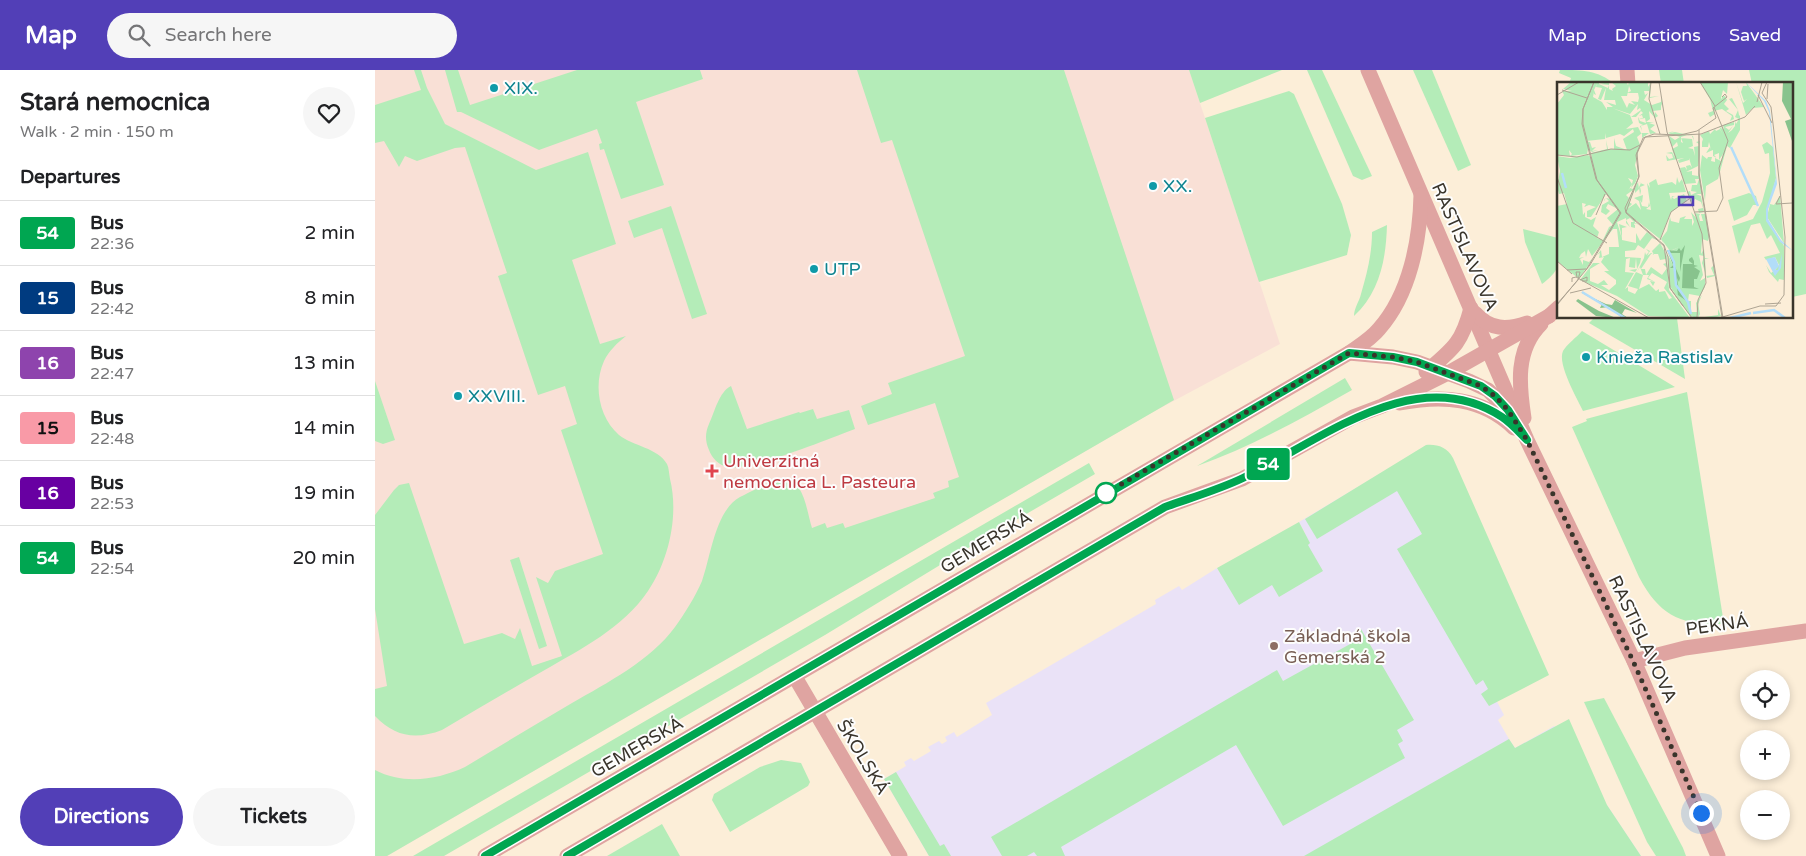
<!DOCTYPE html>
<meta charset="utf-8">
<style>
body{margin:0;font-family:"Varela Round",sans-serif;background:#f6f6f6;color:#202124;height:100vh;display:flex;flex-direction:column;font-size:19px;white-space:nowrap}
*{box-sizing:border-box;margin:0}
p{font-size:16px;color:#757577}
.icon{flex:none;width:28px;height:28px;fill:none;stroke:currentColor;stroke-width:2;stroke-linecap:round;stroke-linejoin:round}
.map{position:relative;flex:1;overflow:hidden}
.side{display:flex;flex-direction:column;background:#fff;width:375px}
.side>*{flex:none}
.badge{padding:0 10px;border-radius:4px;font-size:18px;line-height:32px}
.controls{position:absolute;left:1365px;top:600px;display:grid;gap:10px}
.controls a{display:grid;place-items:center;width:50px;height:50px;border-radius:50%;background:#fff;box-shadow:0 2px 8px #0003;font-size:25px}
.you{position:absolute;width:25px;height:25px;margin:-12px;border:4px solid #fff;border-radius:50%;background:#1a73e8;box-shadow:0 0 0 8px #1a73e833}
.map>.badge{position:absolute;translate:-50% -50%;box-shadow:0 0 0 2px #fff}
h2{padding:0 20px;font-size:19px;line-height:45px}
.round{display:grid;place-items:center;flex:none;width:52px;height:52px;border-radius:26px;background:#f6f6f6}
.summary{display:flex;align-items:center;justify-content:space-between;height:85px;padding:0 20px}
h1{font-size:24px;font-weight:700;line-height:38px}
.button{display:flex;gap:10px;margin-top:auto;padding:10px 20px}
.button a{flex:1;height:58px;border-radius:30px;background:#523fb7;color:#fff;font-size:20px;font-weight:700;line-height:58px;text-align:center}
.button a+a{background:#f6f6f6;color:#202124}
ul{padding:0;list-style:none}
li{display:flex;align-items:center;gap:15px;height:65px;padding:0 20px;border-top:1px solid #e0e0e0}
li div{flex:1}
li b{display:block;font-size:19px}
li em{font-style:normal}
li .badge{min-width:55px;font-weight:700;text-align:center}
header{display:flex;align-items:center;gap:30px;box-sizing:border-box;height:70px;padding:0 25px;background:#523fb7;color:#fff}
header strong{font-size:24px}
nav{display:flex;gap:28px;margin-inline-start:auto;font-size:18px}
.search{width:350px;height:45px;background:#f6f6f6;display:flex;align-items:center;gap:12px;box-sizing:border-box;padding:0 18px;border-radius:28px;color:#757577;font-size:19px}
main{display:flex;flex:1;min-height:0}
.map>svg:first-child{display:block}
.education{fill:#eae2f7}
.medical{fill:#f9e0d6}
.green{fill:#b4ecb8}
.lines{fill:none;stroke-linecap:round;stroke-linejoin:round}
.minor{stroke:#dfa4a1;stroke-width:15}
.tertiary{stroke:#dfa4a1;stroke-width:15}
.line-casing{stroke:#fff;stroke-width:11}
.line{stroke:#00a651;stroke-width:8}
.walk{stroke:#39342b;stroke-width:5;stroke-dasharray:0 9}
.culture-dot{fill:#0f9aa8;stroke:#fdfdfd;stroke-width:2}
.health-dot{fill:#e0444e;stroke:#fdfdfd;stroke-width:2}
.stop-dot{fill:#fff;stroke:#00a651;stroke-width:2.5}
.education-dot{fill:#8d6e63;stroke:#fdfdfd;stroke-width:2}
.labels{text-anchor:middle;stroke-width:4;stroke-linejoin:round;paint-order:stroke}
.culture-label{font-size:18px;fill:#0d838f;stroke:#fdfdfd;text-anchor:start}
.street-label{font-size:18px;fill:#39342b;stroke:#fdfdfd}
.health-label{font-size:18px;fill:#be3a42;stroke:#fdfdfd;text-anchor:start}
.education-label{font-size:18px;fill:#785e54;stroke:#fdfdfd;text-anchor:start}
.inset-river{fill:none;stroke:#b2ddf9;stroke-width:2.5}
.inset-road{fill:none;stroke:#aea493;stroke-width:1}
.view{fill:#523fb7;fill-opacity:0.15;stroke:#523fb7;stroke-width:2.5}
.inset-edge{fill:none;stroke:#39342b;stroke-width:2.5}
</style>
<header>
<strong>Map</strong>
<div class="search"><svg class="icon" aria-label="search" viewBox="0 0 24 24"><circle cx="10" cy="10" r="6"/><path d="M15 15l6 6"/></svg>Search here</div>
<nav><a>Map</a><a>Directions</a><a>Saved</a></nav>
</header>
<main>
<section class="side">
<div class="summary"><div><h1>Stará nemocnica</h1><p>Walk · 2 min · 150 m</p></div><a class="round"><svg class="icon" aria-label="heart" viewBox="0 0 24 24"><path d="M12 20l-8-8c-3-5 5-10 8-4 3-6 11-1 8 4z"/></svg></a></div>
<h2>Departures</h2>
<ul>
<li><span class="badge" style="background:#00a651;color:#fff">54</span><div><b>Bus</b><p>22:36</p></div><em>2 min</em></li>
<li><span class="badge" style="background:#003b80;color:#fff">15</span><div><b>Bus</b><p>22:42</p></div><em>8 min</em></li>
<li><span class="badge" style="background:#8e44ad;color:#fff">16</span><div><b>Bus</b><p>22:47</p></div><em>13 min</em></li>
<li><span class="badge" style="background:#f99aa7;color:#111">15</span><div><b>Bus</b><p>22:48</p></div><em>14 min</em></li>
<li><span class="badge" style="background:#6800a2;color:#fff">16</span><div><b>Bus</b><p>22:53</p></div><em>19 min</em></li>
<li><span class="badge" style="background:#00a651;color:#fff">54</span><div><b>Bus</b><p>22:54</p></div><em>20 min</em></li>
</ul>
<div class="button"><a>Directions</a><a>Tickets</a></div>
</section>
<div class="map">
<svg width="1431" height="786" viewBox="0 0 1431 786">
<rect width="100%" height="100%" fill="#fceed8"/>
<polygon class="education" points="1018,396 1119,626 1129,645 1123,650 1134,669 1140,678 1179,656 1266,786 554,786 509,709 531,696 529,692 536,688 539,691 556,681 553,677 564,671 567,674 572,671 570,667 579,662 582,667 617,645 611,633 781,534 780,530 804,516 807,520 842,498 849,510 930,463 924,452"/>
<polygon class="medical" points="0,0 814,0 905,274 778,342 12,786 0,786"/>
<g class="green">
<path d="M39,0H46L52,18L70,54L161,100L213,82L241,174L197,190L225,274L251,266C242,273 234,281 229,291C218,315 224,348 244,365C258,376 283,378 292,394C294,398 294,404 295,409C304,445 294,490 273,521C248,558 206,579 168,601C135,620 101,640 67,660C41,670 20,667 0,646V619L12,616L0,539V445L19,420L24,415L34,413L89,574L127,563L140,569L145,558L157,596L187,586L161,507L173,513L180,501L228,484L186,360L202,354L190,316L163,325L123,206L132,203L90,77L80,78L42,91L30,86L24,97L9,71L0,73V35L46,20Z"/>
<polygon points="70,0 83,0 95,35 202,0 325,0 328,9 261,32 289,115 246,129 229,79 225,80 224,74 227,73 222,59 164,80 86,42 82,42"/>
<path d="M482,0H689L799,330L12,786H0V700C29,715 62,710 90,697C125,676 161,654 197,633C232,613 276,590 300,557C310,543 320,527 327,511C336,486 340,441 365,427C378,420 413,402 424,418C431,429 433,445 437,458L450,453L452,458L468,453L470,458L560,428L558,423L574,417L573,411L584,407L560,333L493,355L486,336L517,324L513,313L590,286L517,70L506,73Z"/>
<polygon points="814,0 907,0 825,33"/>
<polygon points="932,0 947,0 997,106 987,110 978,106"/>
<polygon points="1038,0 1057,0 1096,95 1083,101"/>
<path d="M1185,0C1208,0 1222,0 1240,14H1194L1196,8L1184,3Z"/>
<polygon points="1284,0 1307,0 1309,14 1286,14"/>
<polygon points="1374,0 1431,0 1431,224 1417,227 1417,14 1377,14"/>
<polygon points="914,21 919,24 967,134 976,165 972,185 884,212 830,48"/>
<polygon points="296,136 332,244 317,249 287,158 259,168 253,151"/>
<path d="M1012,155C1011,189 1005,222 979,246C979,238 984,232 986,224C992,203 997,184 997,162Z"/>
<path d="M1148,159L1183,168C1184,192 1188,198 1167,214L1150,172Z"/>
<polygon points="1219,248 1302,248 1310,309 1214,253"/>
<path d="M1207,261L1300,317L1208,341C1202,328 1182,294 1188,281C1192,274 1202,267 1207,261Z"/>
<path d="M970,308L977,320C926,349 876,377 822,396Z"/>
<polygon points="0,311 20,370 8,374 0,371"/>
<path d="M356,316L372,359L424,342L425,343L438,339L442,349L474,340L480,359C456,368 373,402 353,397C343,395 337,388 334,380C330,371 330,363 334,354C340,341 344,322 356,316Z"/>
<path d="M1312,322L1349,554C1305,555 1285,546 1264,507L1197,357L1212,351L1211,349Z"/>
<path d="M1051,375C1062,374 1072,377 1078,388L1174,605L1114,636L1106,624L1113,619L1108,610L1101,615L1022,479L1047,464L1022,421L942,469L930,449Z"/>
<polygon points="714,393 720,404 598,475 450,565 69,786 38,786"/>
<polygon points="924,452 935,473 933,475 948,501 904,527 897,515 864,535 842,498"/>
<polygon points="144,487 172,576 164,579 135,490"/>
<polygon points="986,559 1039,650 1022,660 1028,671 1023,674 1030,688 908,756 861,675 686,777 690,786 662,786 659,782 652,786 627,786 616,767 902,600 908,611 977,573 974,566"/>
<polygon points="1229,628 1308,778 1311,786 1281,786 1272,772 1209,632"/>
<polygon points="1194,649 1232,735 1266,786 929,786 1134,669 1140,678"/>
<polygon points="406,690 426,693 435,712 433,716 355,762 337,730 339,724 385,697"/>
<polygon points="521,702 565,776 569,774 576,786 554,786 509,709"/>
<polygon points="287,754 305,786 232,786"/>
</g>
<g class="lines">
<g class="minor">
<polyline points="1252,0 1253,14"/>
<polyline points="1174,246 1184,237"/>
<polyline points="1259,591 1310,578 1431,561"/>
<polyline points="420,607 525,786"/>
</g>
<g class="tertiary">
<polyline points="993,0 1152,370 1259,591 1343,786"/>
<path d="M1100,243C1115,260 1132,260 1152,253"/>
<polyline points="974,283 1018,287 1042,292 1094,311 1113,320 1136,343"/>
<path d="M1051,302C1078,279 1087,273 1096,238"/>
<path d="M1025,333C1067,325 1107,327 1139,358"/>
<path d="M1149,348C1144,315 1140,280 1166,254"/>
<path d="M110,786L974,283C984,276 996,269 1004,259C1035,224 1045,170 1046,125"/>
<polyline points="192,786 790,437 867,409 978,347 1007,336 1073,303 1174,246"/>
</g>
</g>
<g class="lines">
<g class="line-casing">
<path id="line" d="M110,786L974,283L1018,287L1042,292L1106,316L1120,326L1133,340L1152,370C1144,362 1136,353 1127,347C1040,290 944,372 868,408C843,420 815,428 790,437L192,786"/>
</g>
<use href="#line" class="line"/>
<polyline class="walk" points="731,423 974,283 1018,287 1042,292 1106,316 1120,326 1133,340 1152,370 1258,591 1326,743"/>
</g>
<g class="culture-dot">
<circle cx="119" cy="18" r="5"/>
<circle cx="778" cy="116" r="5"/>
<circle cx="439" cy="199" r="5"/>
<circle cx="1211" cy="287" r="5"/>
<circle cx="83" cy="326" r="5"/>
</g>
<path class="health-dot" d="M334.5 393.5h5v5h5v5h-5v5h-5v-5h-5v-5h5z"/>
<circle class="stop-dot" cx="731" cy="423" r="10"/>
<circle class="education-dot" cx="899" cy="576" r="5"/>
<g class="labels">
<g class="culture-label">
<text x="129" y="24">XIX.</text>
<text x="788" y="122">XX.</text>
<text x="449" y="205">UTP</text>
<text x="1221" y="293">Knieža Rastislav</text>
<text x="93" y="332">XXVIII.</text>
</g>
<g class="street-label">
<text transform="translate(1090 177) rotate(66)" y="6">RASTISLAVOVA</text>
<text transform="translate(611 472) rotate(-31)" y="6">GEMERSKÁ</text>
<text transform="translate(1342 555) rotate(-8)" y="6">PEKNÁ</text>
<text transform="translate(1268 569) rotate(65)" y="6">RASTISLAVOVA</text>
<text transform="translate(262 677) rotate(-30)" y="6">GEMERSKÁ</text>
<text transform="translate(488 687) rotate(59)" y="6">ŠKOLSKÁ</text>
</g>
<g class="health-label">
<text x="348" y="397">Univerzitná<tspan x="348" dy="21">nemocnica L. Pasteura</tspan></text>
</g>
<g class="education-label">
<text x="909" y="572">Základná škola<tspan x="909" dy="21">Gemerská 2</tspan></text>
</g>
</g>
<g transform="translate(1182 12)">
<rect width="236" height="236" fill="#fceed8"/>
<path d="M14,0H42V2L51,6L52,3L43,2L52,0V7L56,9L55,7L59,4L54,0H69L71,3L72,0H91V5L94,0L93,15L102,14L93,16L92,15V9H87L88,13L91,11L87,18L95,23L104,20V14L106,26L104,22V28L96,29L97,34L98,30L101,34L98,36L92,29L93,37L89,40H97L92,41L98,43L93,47L99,51L93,52L90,42L84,44L85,49L83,44L86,43L82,41L81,36V35L83,39L89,41L88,36L84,37H82L86,36L85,33L82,34L86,31L84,29L79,35H74L84,28L83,26L80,28L81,22L73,32L55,26L73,33L76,41L69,47L81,45L84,51H92L85,56V51L80,55L83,63L78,83L81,94L76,107L78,101L74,106L76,98L71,96L75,102L71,109L73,106L76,107V108L69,113L72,116L68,124L81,100L88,103L83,105L84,109L83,113L82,105L84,101L81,100L82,107L78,111V107L72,120L75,122L70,127L79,121L84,128L82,119L77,116L86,113L85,121L83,118L85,124L91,125L92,120L93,124L89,127L94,128L90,101L93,106L92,101L99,97L101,103L115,100L119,103L120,95L122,101L125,97L129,110L112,111L114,118L115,114H118L115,115L117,117L127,112L130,119L114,130L103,157L79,138L77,143L79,141L82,143L78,141V146L74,145V140H77L73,136L69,138L73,145L69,141V136L60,140L65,157L62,142L70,145L65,146V158L79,161V151L83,159L90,150L100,158L95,156L87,167L81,163L78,168L68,169V175L84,176L83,181L79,189L78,190L72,188L80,187L79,176L78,186L72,185L73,176L69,177L68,190L77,191L68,207L71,205V209L78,212L81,207L71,204L79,190L86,193L83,185L80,190L87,176L88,170L89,173L92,170L89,167L93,169L90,174L94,171L97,173L95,169L103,161L110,174L112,208L133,236L91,234L60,214L23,198L36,181H43L33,187V199L41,202L47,198L51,203H44L52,208L59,202V198L47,189H52L44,180L47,175L42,176L43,171L40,173L44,168L45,175L52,172L51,165L52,172V165H62L60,147H56L35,174L31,167L29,175L28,169L24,172L22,176L27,175L23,177L26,183V178L32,180L36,176L22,197L0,179V124L10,122L7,111L2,112L0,105L3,89L0,74L13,76L31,73L35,76L34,71L50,67L49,58L51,67H57V56L59,64L70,68L66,57L77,50L76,47L67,54L63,52L49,56V51L48,57L29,59L33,60L35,66L39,65L35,69L41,68L35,70L31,67L30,72L13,74L15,72L12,68L13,74L0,73V22L7,13L5,9H15L6,7ZM40,2L39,5L45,6L41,17L44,18L49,6L47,18H58L59,23L49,20L56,25H50V28L45,20L36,15L37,10V12L39,13L37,8ZM72,4L74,9L70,11H81L82,16L81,20L74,19L78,23L72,21L70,26L64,14H70ZM49,112L54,117L49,116L47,118V119L49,116L52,119L45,123L44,130L49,133L53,129L49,126L51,122L61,127L50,136L56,143L54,147L56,143L52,145L46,158L40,156L42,150L36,144L39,135L34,138L28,135V130L26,133L25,121L29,122L27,125L32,123L39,125L30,129V135H34ZM94,172H101L103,178L109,177V181L106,182L110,186L105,193L94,185L89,193L88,187H84ZM95,191L110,200L107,206L115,216L112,217L108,209L102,210V207L99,209L92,202L82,207L86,193H92L90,197L98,200L93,199L96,204L98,200L91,196ZM142,0L152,15L143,0H171L170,12L166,8L164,16L165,17V15L167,14H168L170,18L167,22L172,27L169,29L176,33L177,37L173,39L175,34L165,27L157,29L158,32L153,35L151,31L156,29L153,17ZM179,0L186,21L190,17L187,19L184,10L186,4H190L189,0L207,25L196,26L189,33ZM175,16L181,28L182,33L183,34V48L173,66L170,64L161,97L149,104L148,119L143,88L145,73L150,77L151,75H155L154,79L158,80V76L164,79L166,72L162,78V71L157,73L160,76L156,74V68L149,71L153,65L154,68L152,60L151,65H145V71V60L146,57L143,53L152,49L153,52L158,47L159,49L163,47L165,51L162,44L154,48L162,44L165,47L164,43L167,48L166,43L177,40V43L168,45L172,48L176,44L171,51L175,48L178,44V39L179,42L182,37L178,35L181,28L172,17ZM117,49L113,51L118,50L136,54L137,59L135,54L130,53L124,55V60L126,61L124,56L135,57L136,64L131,66L136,67L138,74L137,65L142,64L143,72L142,62L139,60L143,59V73L141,84L129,90L135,89V93L141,94V87L145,114L144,112H139L144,114L147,130L142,131L141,127L146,126L144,120L138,117L135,121L130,110L133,109L134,113L140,110L134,109L135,103H132H140L142,97H138L139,101L127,102L123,86L128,85L130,88L129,84L133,83L135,86L132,76V78L122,81L121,78L127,76L110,79L109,73L112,77L116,76L115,72L109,71L115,70L118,76L115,67L121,64L120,60L115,65L112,54L118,58L123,55L111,51ZM210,60L216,65L219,96L209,135L227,164V198L222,197L221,200L212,190L209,183L214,191L218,188L222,183L218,175L209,178L207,175L223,171L214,153L210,157L203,141L194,143L182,172L175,144L196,137L205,120L213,91L212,71L208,72L205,63ZM192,111L199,114L201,123H196L190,133L177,139L171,118ZM223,114L227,161L210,135L213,122L217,123ZM134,130L140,137L138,131L143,132L142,134L143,139H146L144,132H148L150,140L153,163L152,155L151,159L145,157L144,172L147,167L148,176H152L148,177L149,194L157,193L154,186L157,183L158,194L150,196L145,181L147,174L142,173L146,193L143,199L148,196V205L143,214L132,212L131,219H134V230H140L139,221L145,213L141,222L143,232L141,236L161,233V227L164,234L159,235H163L159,236H141V232L140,236L133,234L112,203L111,173L116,183L114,185L117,186L112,170L122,165L113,169L105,158L110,168L104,157L110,149L113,135L114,139L122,141L123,136L129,134L127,137H135V144L137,140Z" fill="#b4ecb8" fill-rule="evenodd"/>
<path d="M226,0L236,1L235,59L228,39L234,37L225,19ZM128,163L123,190V171H112L123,196L122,200L120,196L122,209L132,220L134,235L131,220L121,213L117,186H113L116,183L110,168L120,169L122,166L124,169ZM132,169V177L135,175L137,179V183L141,184L137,185L143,189L140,197H137V205L142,207L125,206L126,182H136L132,179ZM23,210L49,222L55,223L58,218L80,231L68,227L65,232L71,236H65L52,225L43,226L45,222ZM21,217L42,229L59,236L39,234L19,219Z" fill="#88c38d"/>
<path d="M189,0L209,19L213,29L220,102L211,127V137L224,158L236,169L223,160L209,139V127L219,96L212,30L207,19ZM225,172L224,186L218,194L209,177L218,175L222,184L218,188H221Z" fill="#b2ddf9"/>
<path class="inset-river" d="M174,65L201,124M5,91L9,106M111,168L117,180L119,203L131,220L134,232M25,210L68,236M196,231L217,228L228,236M173,236L194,231"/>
<path class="inset-road" d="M94,0L92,17L103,52M102,0L110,50L145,152L149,201L141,218L140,236M143,0L158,24M5,8L30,16M0,13L22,0M201,13L215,41M210,17L211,2M200,20L205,0M142,48V91L166,236M142,52V94L165,235M0,73L20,75L54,67L73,68L83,63M0,95L16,141L50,161M223,114L219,122L235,121M138,130L160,129L166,116L162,86L171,59L157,25M39,133L48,112M103,158L114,130L132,117M0,179L15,192M10,188L29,187M29,188L63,131L39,97L25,42L26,27L37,0M23,198L30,195V199H25M15,200V196L19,195L92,236M13,211L34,206M0,222L21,198L23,190H19L20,195M208,222L224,221M0,223L33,183L64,131L40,98L26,42V27L37,0M126,224L113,206L111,175L107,163L69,130L82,94L80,71L88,55L144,52L188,35L198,24M135,236L113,206L107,164L69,131L68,126L82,95L79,73L86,56L97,52L123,53L140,49L159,36L156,26L170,15L168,12L165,15M143,236H167M162,236L203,224H219L227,213L228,155L217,50L214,25L205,11L210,0"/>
<path class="view" d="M122,115H136V123H122Z"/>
<rect width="236" height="236" class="inset-edge"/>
</g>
</svg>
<div class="controls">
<a><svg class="icon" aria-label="locate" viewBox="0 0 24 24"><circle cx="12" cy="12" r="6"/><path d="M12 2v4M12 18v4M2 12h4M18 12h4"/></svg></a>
<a>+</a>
<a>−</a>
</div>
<div class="you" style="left:1326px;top:743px"></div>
<b class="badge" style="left:893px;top:394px;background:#00a651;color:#fff">54</b>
</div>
</main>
